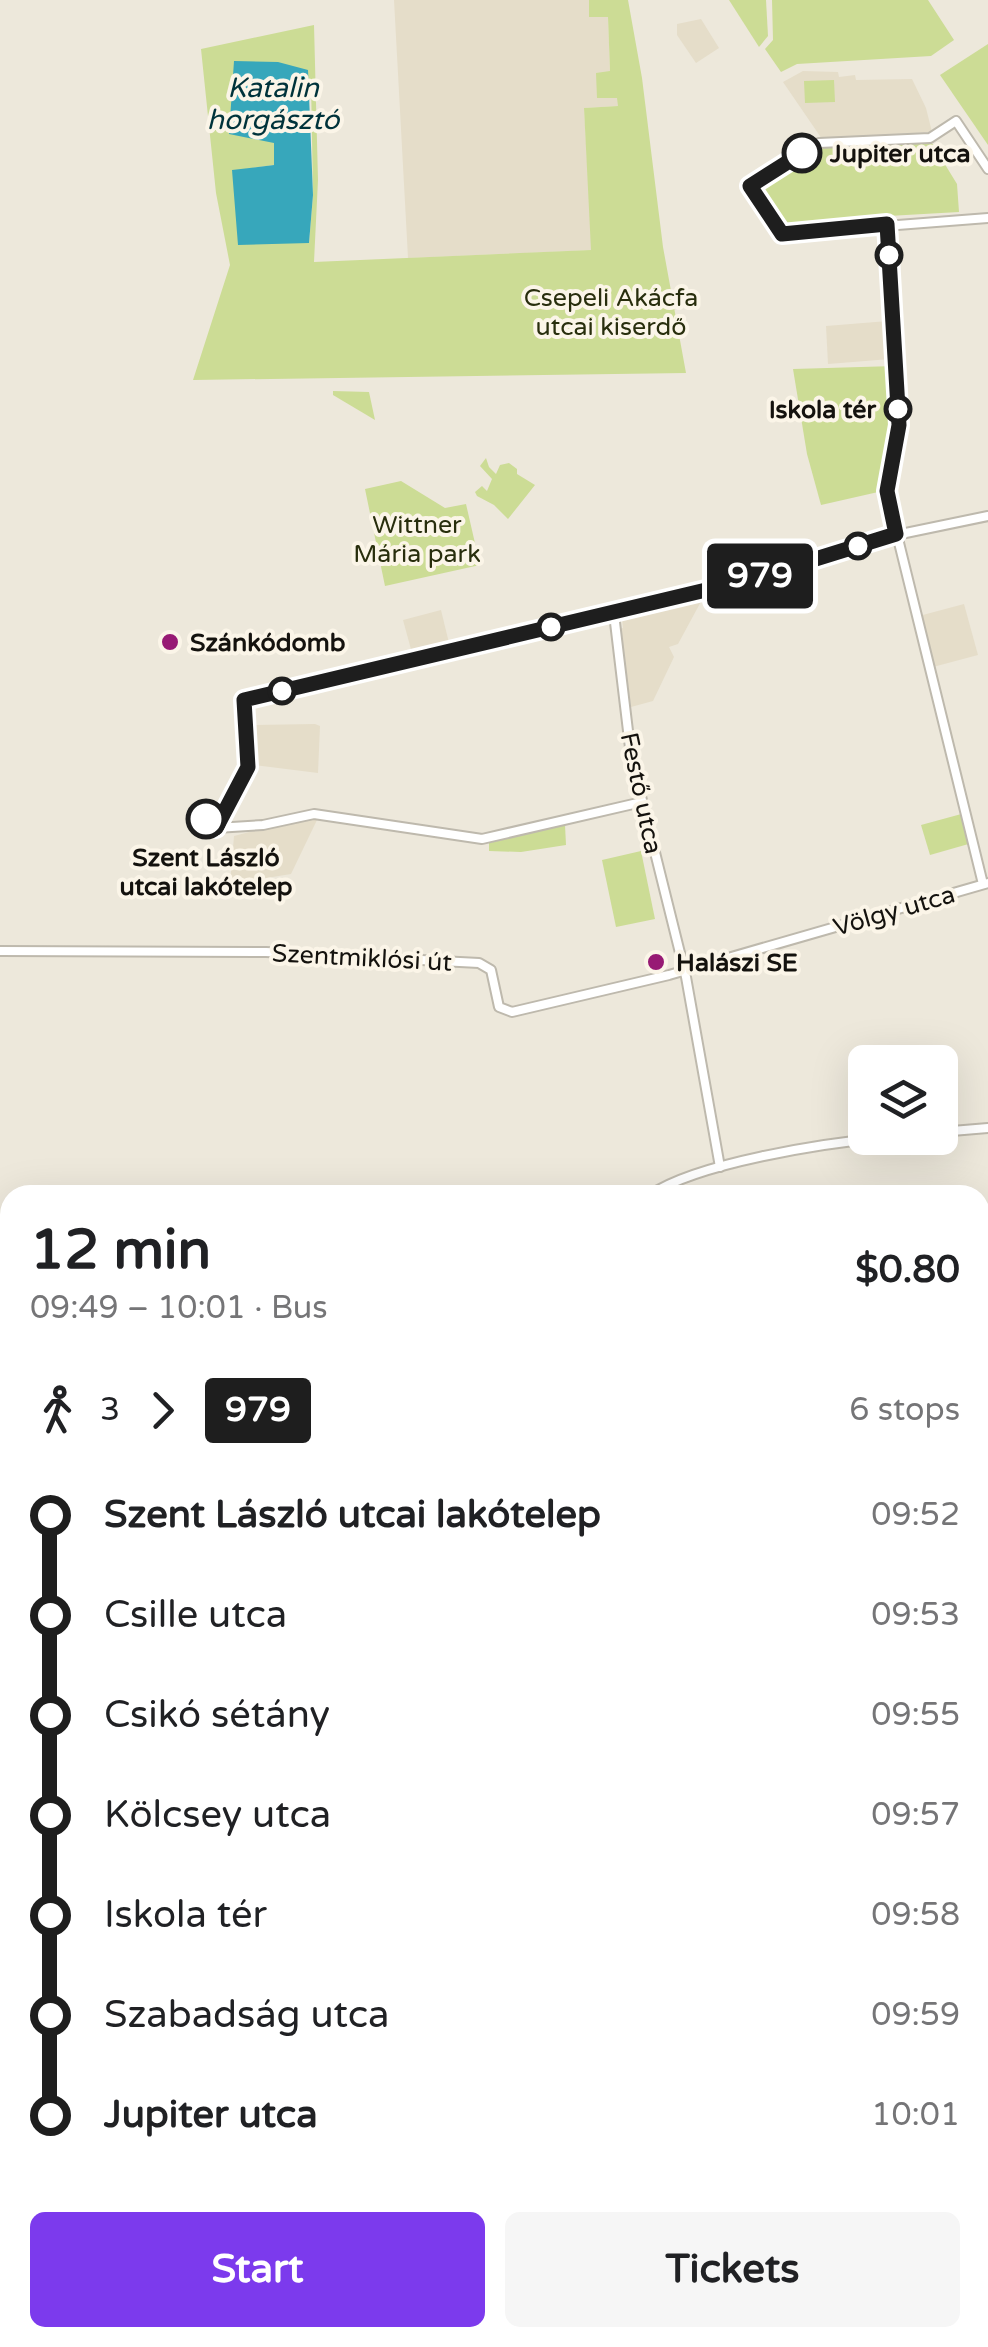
<!DOCTYPE html>
<meta charset="utf-8">
<style>
body{margin:0;font-family:"Varela Round",sans-serif;background:#f6f6f6;color:#202124;height:100vh;display:flex;flex-direction:column;font-size:38px;white-space:nowrap}
*{box-sizing:border-box;margin:0}
p{font-size:32px;color:#757577}
.icon{flex:none;width:55px;height:55px;fill:none;stroke:currentColor;stroke-width:2;stroke-linecap:round;stroke-linejoin:round}
.map{position:relative;flex:1;overflow:hidden}
.side{position:absolute;left:0px;top:1185px;width:990px;height:1162px;display:flex;flex-direction:column;background:#fff;border-radius:30px 30px 0 0;box-shadow:0 10px 40px #0002}
.side>*{flex:none}
.badge{padding:0 20px;border-radius:8px;font-size:35px;line-height:65px}
.fabs{position:absolute;left:848px;top:1045px;display:grid;gap:20px}
.fabs a{display:grid;place-items:center;width:110px;height:110px;border-radius:15px;background:#fff;box-shadow:0 10px 40px #0002;font-size:50px}
.map>.badge{position:absolute;translate:-50% -50%;box-shadow:0 0 0 5px #fff}
.legs{display:flex;align-items:center;gap:15px;height:110px;padding:0 30px;font-size:32px}
.legs p{margin-inline-start:auto}
.summary{display:flex;align-items:center;justify-content:space-between;height:170px;padding:0 30px}
h1{font-size:55px;font-weight:700;line-height:75px}
.action{display:flex;gap:20px;margin-top:auto;padding:20px 30px}
.action a{flex:1;height:115px;border-radius:15px;background:#7c3aed;color:#fff;font-size:40px;font-weight:700;line-height:115px;text-align:center}
.action a+a{background:#f6f6f6;color:#202124}
ul{padding:0 30px;list-style:none}
li{display:flex;align-items:center;gap:35px;height:100px;font-size:38px}
li i{display:grid;place-items:center;width:15px;height:100%;margin:0 12px;background:currentColor}
li i::after{content:'';width:25px;height:25px;margin:-12px;border:8px solid;border-radius:50%;background:#fff}
li p{margin-inline-start:auto}
li:first-child i{background:linear-gradient(#0000 50%,currentColor 0)}
li:last-child i{background:linear-gradient(currentColor 50%,#0000 0)}
.map>svg:first-child{display:block}
.built{fill:#e5ddc9}
.green{fill:#ccdc95;fill-rule:evenodd}
.water{fill:#37a7bb}
.lines{fill:none;stroke-linecap:round;stroke-linejoin:round}
.stream{stroke:#37a7bb;stroke-width:2.5}
.tertiary-casing{stroke:#beb9ad;stroke-width:12}
.tertiary{stroke:#fff;stroke-width:8}
.line-1-casing{stroke:#fff;stroke-width:22}
.line-1{stroke:#1e1e1e;stroke-width:15}
.stop-1-dot{fill:#fff;stroke:#1e1e1e;stroke-width:5}
.poi-dot{fill:#971a74;stroke:#fbf5e8;stroke-width:4}
.labels{text-anchor:middle;stroke-width:8;stroke-linejoin:round;paint-order:stroke}
.stop-label{font-size:25px;font-weight:bold;fill:#14120e;stroke:#fbf5e8;text-anchor:start}
.park-label{font-size:25px;fill:#282e0d;stroke:#fbf5e8}
.poi-label{font-size:25px;font-weight:bold;fill:#14120e;stroke:#fbf5e8;text-anchor:start}
.street-label{font-size:25px;fill:#14120e;stroke:#fbf5e8}
.water-label{font-size:28px;font-style:italic;fill:#00333b;stroke:#fbf5e8}
</style>
<div class="map">
<svg width="988" height="2347" viewBox="0 0 988 2347">
<rect width="100%" height="100%" fill="#ede8db"/>
<g class="built">
<polygon points="394,0 589,0 589,16 608,16 610,72 597,98 618,97 618,106 584,108 592,250 408,258"/>
<polygon points="701,19 719,48 696,63 677,35 677,24"/>
<polygon points="803,71 838,72 839,77 855,75 856,80 912,79 926,108 932,132 822,139 783,82"/>
<polygon points="888,321 890,359 828,364 826,326"/>
<polygon points="704,596 678,644 669,647 674,657 653,701 631,707 620,629 623,628 622,618"/>
<polygon points="964,604 978,655 933,667 919,616"/>
<polygon points="441,610 449,643 412,653 403,620"/>
<polygon points="315,724 320,726 318,773 254,765 253,725"/>
<polygon points="296,820 317,820 291,874 230,884 234,836"/>
<polygon points="441,2338 585,2338 586,2347 442,2347"/>
<polygon points="689,2338 793,2338 793,2347 690,2347"/>
</g>
<g class="green">
<path d="M589,0H628L642,78L663,247L686,373L193,380L230,265L216,193L201,49L314,25L318,180L314,262L591,250L584,108L618,106L617,98H597L596,73L610,71L608,17H589ZM311,82L313,195L309,243L232,171L274,165V142Z"/>
<polygon points="729,0 766,0 768,36 759,47"/>
<polygon points="772,0 928,0 954,40 931,56 797,64 781,72 765,49 773,40"/>
<polygon points="988,44 988,145 940,75"/>
<polygon points="834,80 835,102 805,103 804,81"/>
<polygon points="930,140 957,184 959,212 835,219 783,225 754,187 813,150 824,146"/>
<polygon points="895,366 899,425 887,490 821,505 807,454 793,369"/>
<polygon points="333,391 369,392 375,420 333,395"/>
<polygon points="486,458 489,467 496,474 500,465 509,463 517,469 517,474 535,485 508,519 494,505 477,496 475,492 482,486 487,491 492,479 480,466"/>
<polygon points="401,481 445,508 466,504 480,565 385,586 365,489"/>
<polygon points="965,813 972,843 930,855 921,825"/>
<polygon points="565,825 566,845 521,852 489,851 489,843"/>
<polygon points="641,851 655,919 616,927 602,860"/>
<polygon points="0,1741 10,1743 10,1850 0,1846"/>
<polygon points="980,1906 988,1907 988,2055 980,2051"/>
<polygon points="10,1927 10,2338 441,2338 442,2347 0,2347 0,1928"/>
<polygon points="980,2120 988,2124 988,2347 793,2347 793,2338 980,2338"/>
<polygon points="585,2338 689,2338 690,2347 586,2347"/>
</g>
<g class="water">
<polygon points="234,61 278,62 308,70 313,195 309,243 238,245 232,170 274,165 274,143 229,134"/>
<polygon points="0,1847 10,1850 10,1927 0,1927"/>
</g>
<g class="lines">
<polyline class="stream" points="446,2338 447,2347"/>
<g class="tertiary-casing">
<g id="tertiary">
<polyline points="988,169 956,121 930,138 819,143 750,186 782,234 988,218"/>
<polyline points="887,224 899,425 888,498 983,884"/>
<polyline points="614,614 631,756 686,977 720,1167"/>
<polyline points="642,802 482,839 314,814 263,825 216,828 248,767 245,700 614,614 749,580 896,535 988,516"/>
<polyline points="0,951 266,952 479,963 491,970 499,1007 512,1012 669,975 988,883"/>
<polyline points="940,1132 988,1128"/>
<path d="M650,1195C697,1163 824,1143 883,1138"/>
<polyline points="0,1311 10,1315"/>
<polyline points="980,1577 988,1584"/>
<polyline points="980,1694 988,1684"/>
<polyline points="0,1743 10,1745"/>
</g>
</g>
<use href="#tertiary" class="tertiary"/>
</g>
<g class="lines">
<g class="line-1-casing">
<polyline id="line-1" points="206,819 216,828 248,767 244,700 748,580 896,534 887,491 899,425 887,224 782,234 750,186 802,153"/>
</g>
<use href="#line-1" class="line-1"/>
</g>
<g class="stop-1-dot">
<circle cx="802" cy="153" r="18"/>
<circle cx="889" cy="255" r="12"/>
<circle cx="898" cy="409" r="12"/>
<circle cx="858" cy="546" r="12"/>
<circle cx="551" cy="627" r="12"/>
<circle cx="282" cy="691" r="12"/>
<circle cx="206" cy="819" r="18"/>
</g>
<g class="poi-dot">
<circle cx="170" cy="642" r="10"/>
<circle cx="656" cy="962" r="10"/>
</g>
<g class="labels">
<g class="stop-label">
<text x="830" y="162">Jupiter utca</text>
<text x="876" y="418" text-anchor="end">Iskola tér</text>
<text x="206" y="866" text-anchor="middle">Szent László<tspan x="206" dy="29">utcai lakótelep</tspan></text>
</g>
<g class="park-label">
<text x="611" y="306">Csepeli Akácfa<tspan x="611" dy="29">utcai kiserdő</tspan></text>
<text x="417" y="533">Wittner<tspan x="417" dy="29">Mária park</tspan></text>
</g>
<g class="poi-label">
<text x="190" y="651">Szánkódomb</text>
<text x="676" y="971">Halászi SE</text>
</g>
<g class="street-label">
<text transform="translate(642 793) rotate(78)" y="9">Festő utca</text>
<text transform="translate(894 910) rotate(-16)" y="9">Völgy utca</text>
<text transform="translate(362 957) rotate(3)" y="9">Szentmiklósi út</text>
</g>
<g class="water-label">
<text x="273" y="97">Katalin<tspan x="273" dy="32">horgásztó</tspan></text>
</g>
</g>
</svg>
<div class="fabs">
<a><svg class="icon" aria-label="layers" viewBox="0 0 24 24"><path d="M12 4l9 5-9 5-9-5zM3 14l9 5 9-5"/></svg></a>
</div>
<b class="badge" style="left:760px;top:576px;background:#1e1e1e;color:#fff">979</b>
<section class="side">
<div class="summary"><div><h1>12 min</h1><p>09:49 – 10:01 · Bus</p></div><b>$0.80</b></div>
<div class="legs"><svg class="icon" aria-label="walk" viewBox="0 0 24 24"><circle cx="13" cy="4" r="2"/><path d="M13 8l-2 6 4 7M11 14l-3 7M7 12l3-4h3l4 4"/></svg>3<svg class="icon" aria-label="forward" viewBox="0 0 24 24"><path d="M9 5l7 7-7 7"/></svg><b class="badge" style="background:#1e1e1e;color:#fff">979</b><p>6 stops</p></div>
<ul>
<li><i style="color:#1e1e1e"></i><b>Szent László utcai lakótelep</b><p>09:52</p></li>
<li><i style="color:#1e1e1e"></i><span>Csille utca</span><p>09:53</p></li>
<li><i style="color:#1e1e1e"></i><span>Csikó sétány</span><p>09:55</p></li>
<li><i style="color:#1e1e1e"></i><span>Kölcsey utca</span><p>09:57</p></li>
<li><i style="color:#1e1e1e"></i><span>Iskola tér</span><p>09:58</p></li>
<li><i style="color:#1e1e1e"></i><span>Szabadság utca</span><p>09:59</p></li>
<li><i style="color:#1e1e1e"></i><b>Jupiter utca</b><p>10:01</p></li>
</ul>
<div class="action"><a>Start</a><a>Tickets</a></div>
</section>
</div>
